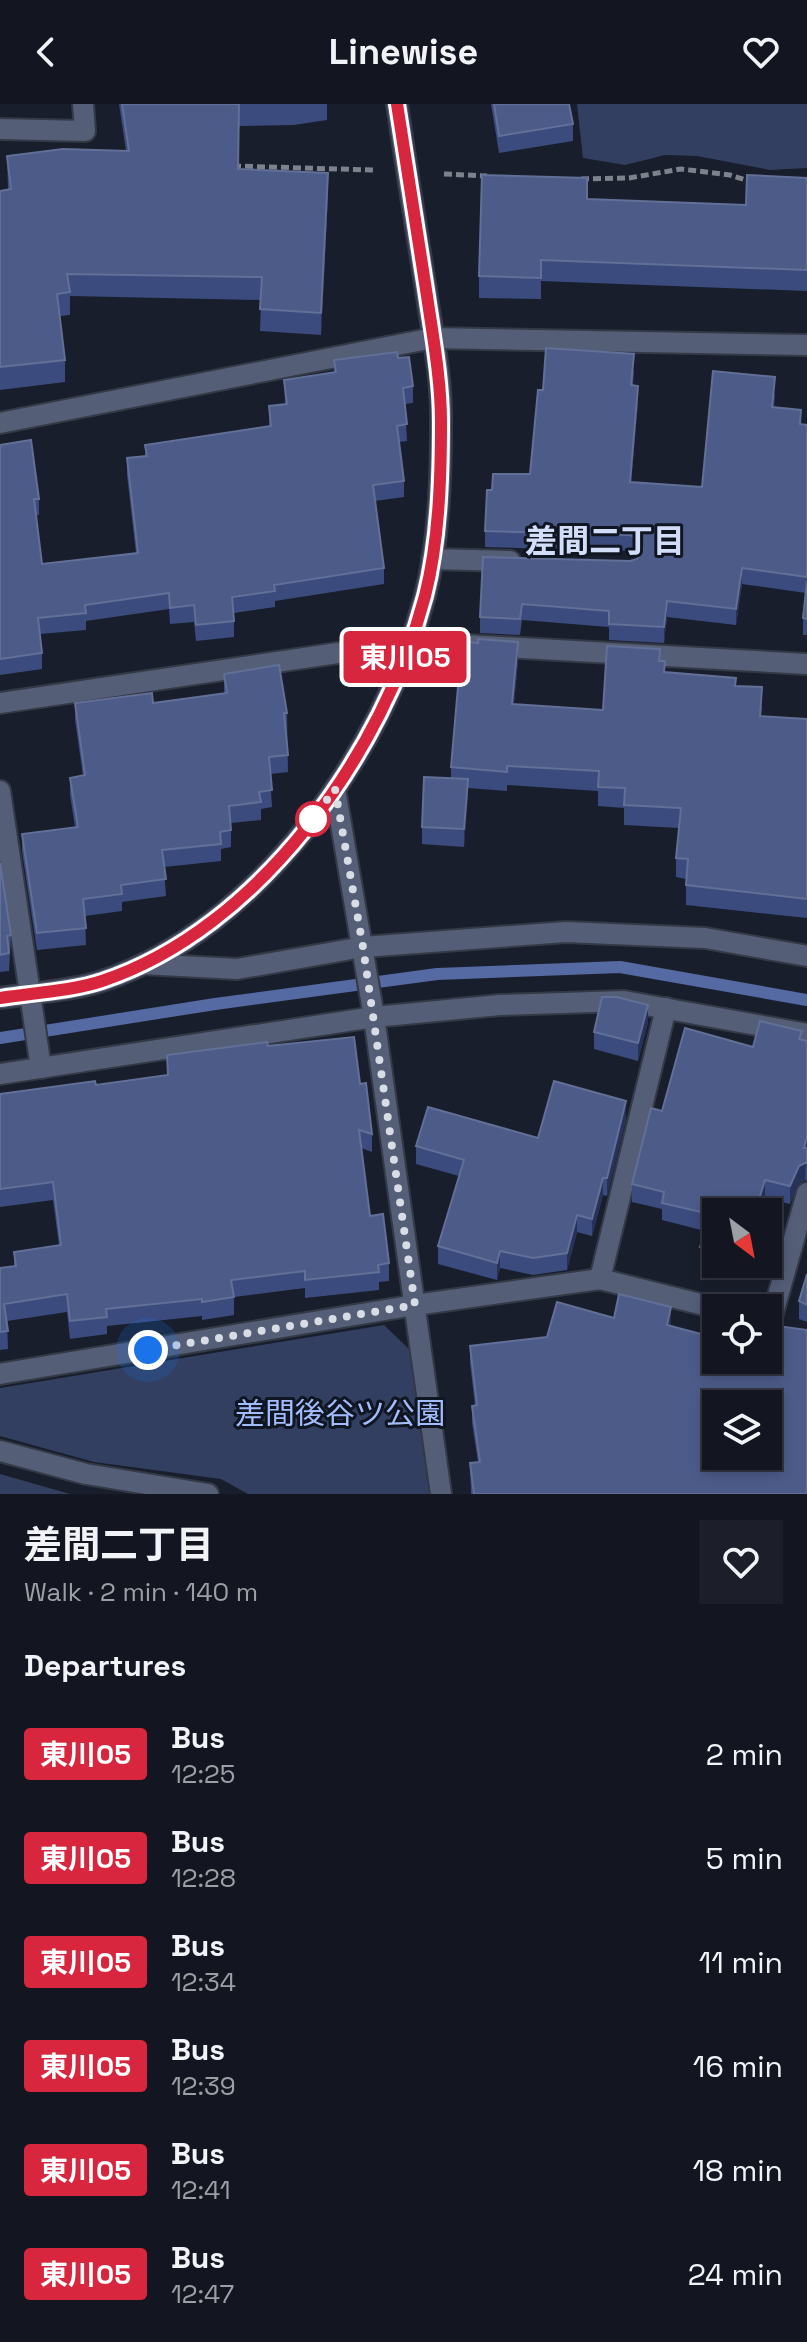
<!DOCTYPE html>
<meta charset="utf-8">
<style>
body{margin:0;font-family:"Space Grotesk","Noto Sans JP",sans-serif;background:#1c1f2a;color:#f1f3f6;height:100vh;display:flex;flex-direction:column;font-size:30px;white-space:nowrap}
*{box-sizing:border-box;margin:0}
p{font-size:26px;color:#9d9fa5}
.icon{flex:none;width:44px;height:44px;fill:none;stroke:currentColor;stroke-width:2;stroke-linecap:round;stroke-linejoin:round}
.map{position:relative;height:1390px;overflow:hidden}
.side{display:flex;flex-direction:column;background:#131621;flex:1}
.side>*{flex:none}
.badge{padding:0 16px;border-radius:6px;font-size:28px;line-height:52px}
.needle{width:52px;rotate:148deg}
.tools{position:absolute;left:702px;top:1094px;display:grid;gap:16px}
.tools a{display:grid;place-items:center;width:80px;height:80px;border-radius:0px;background:#131621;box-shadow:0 4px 12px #0003,0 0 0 2px #32353f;font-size:40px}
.you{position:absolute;width:40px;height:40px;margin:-20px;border:6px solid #fff;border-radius:50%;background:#1a73e8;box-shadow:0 0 0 12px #1a73e833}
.map>.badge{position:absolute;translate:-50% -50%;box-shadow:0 0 0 4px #fff}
h2{padding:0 24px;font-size:30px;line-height:72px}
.round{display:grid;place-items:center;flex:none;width:84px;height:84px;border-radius:0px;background:#1c1f2a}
.summary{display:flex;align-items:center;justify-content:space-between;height:136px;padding:0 24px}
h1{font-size:38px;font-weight:700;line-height:60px}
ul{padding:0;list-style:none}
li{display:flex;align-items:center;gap:24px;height:104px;padding:0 24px}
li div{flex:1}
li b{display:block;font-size:30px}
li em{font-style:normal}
li .badge{min-width:88px;font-weight:700;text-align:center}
header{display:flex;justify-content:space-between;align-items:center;height:104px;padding:0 24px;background:#131621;font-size:36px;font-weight:700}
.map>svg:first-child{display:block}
.green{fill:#333f60}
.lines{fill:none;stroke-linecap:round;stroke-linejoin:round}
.stream{stroke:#5569a2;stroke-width:12}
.minor-casing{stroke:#343946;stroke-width:24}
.path{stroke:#7d828d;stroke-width:5;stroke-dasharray:8 4;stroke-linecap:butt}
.minor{stroke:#545e77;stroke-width:20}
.wall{fill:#3b4b7d}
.shaded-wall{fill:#263258}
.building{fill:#4c5b88;stroke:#626f97;stroke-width:2;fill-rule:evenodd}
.line-casing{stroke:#fff;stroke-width:18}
.line{stroke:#d7263d;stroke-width:12}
.walk{stroke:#d8dce5;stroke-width:8;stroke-dasharray:0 14.4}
.stop-dot{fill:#fff;stroke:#d7263d;stroke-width:4}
.labels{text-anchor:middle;stroke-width:6;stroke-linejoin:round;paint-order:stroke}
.park-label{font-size:30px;fill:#a3bcfe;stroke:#101522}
.neighbourhood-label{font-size:32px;font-weight:bold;fill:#d2ddf8;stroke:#101522}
</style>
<header><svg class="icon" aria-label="back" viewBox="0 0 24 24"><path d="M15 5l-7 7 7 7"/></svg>Linewise<svg class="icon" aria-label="heart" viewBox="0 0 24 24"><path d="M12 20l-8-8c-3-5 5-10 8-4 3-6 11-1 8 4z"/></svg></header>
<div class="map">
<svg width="807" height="1390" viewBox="0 0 807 1390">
<rect width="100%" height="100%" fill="#191e2c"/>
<g class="green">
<polygon points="577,0 807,0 807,64 770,66 697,52 665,51 625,61 583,54"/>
<polygon points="384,1221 414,1250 434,1390 248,1390 221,1375 94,1358 0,1332 0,1284"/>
<polygon points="0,1370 70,1390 0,1390"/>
</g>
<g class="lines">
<polyline class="stream" points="0,934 215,900 437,870 620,863 807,896"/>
<g class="minor-casing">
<g id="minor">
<polyline points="0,25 85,27 83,0"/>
<polyline points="0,319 433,234 807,241"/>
<polyline points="432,455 510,457"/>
<polyline points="0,599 412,538 807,560"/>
<polyline points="335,685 374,913 441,1390"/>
<polyline points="0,687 41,964"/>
<polyline points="143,860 237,865 363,843 566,828 705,834 807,852"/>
<path d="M0,894C32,889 71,887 102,877C259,825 384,647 425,492C439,437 441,375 441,318C442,274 432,229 426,186C416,124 406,62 397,0"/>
<polyline points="0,970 374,913 500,901 624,897 807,930"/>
<polyline points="600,1175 666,904"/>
<polyline points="770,1220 807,1089"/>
<polyline points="0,1270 415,1201 600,1175 716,1204"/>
<polyline points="0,1347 86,1370 208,1390"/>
</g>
</g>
<g class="path">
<polyline points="233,62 373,66"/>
<polyline points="444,70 487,72"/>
<polyline points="581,75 629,74 681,65 730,71 752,78"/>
</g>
<use href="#minor" class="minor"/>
</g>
<g class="wall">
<polygon points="119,0 327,0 327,16 294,21 239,22 238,65 328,92 321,231 260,227 261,196 70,192 70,211 60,212 65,256 65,278 0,286 0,87 8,85 7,52 126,47"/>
<polygon points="491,0 569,0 573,20 573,37 499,49"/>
<polygon points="807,74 807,187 541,177 541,195 479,194 479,172 587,95 746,101"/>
<polygon points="398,254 413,282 413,299 405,300 407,337 399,338 404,377 404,393 375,397 384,464 384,480 275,497 275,503 234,509 234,533 196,537 194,518 170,520 169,505 86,517 86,526 40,530 42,549 42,565 0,571 0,341 39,395 39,411 36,411 42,460 136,449 127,371 127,354 145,352 145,341 269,323 269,302 285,300 284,276 334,268 334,256"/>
<polygon points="634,266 633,281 638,298 631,378 702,383 775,289 774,303 801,321 807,321 807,531 803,531 803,514 806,489 742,480 736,521 667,513 664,539 609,536 609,523 522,516 520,531 480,529 480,513 637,455 639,452 630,447 485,443 485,427 492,386 530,370 543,286"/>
<polygon points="518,557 514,600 603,606 660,557 665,568 736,582 762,603 761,612 807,615 807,814 686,801 686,775 676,773 676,754 679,724 624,721 624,704 598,702 598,687 507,681 507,687 468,684 464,743 422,740 422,723 451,674 451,663"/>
<polygon points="224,570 287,609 288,668 270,670 272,703 261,705 261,716 231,719 231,743 221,745 221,757 164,763 166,792 122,798 122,807 85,812 86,841 37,846 22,747 22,730 75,723 70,691 70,674 83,672 75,616 75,599 153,599 224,590"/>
<polygon points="0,759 11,831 9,867 0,868"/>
<polygon points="648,918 638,957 594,945 594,928"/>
<polygon points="802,936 807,937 807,1077 805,1076 799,1079 790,1100 765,1094 716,1108 716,1160 733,1160 730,1170 700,1161 700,1143 705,1127 662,1116 662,1105 632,1098 632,1080 662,1007 753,943"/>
<polygon points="268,942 360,980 372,1030 372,1048 361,1044 370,1112 389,1159 389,1177 379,1178 379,1186 305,1194 305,1184 234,1193 234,1211 202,1216 202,1212 107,1222 107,1230 70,1235 67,1208 7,1217 8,1245 0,1246 0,1164 14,1162 14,1148 59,1141 53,1096 0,1103 0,990 96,981 167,971 167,951"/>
<polygon points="626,1015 607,1092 603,1091 592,1132 577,1128 567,1166 533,1171 500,1164 497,1176 438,1160 438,1142 459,1072 416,1060 416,1042 538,1034"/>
<polygon points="807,1170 807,1218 799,1215 799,1197"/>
<polygon points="614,1214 671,1222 807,1390 471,1390 470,1359 478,1358 472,1319 472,1302 475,1301 470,1259 470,1242 547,1233"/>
</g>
<g class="shaded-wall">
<polygon points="328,69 328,92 321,231 321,209"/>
<polygon points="638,282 638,298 630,394 630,378"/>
<polygon points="742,464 742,480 736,521 736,505"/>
<polygon points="667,497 667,513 664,539 664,523"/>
<polygon points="518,538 518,557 512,620 512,600"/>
<polygon points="468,675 468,693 464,743 464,725"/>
<polygon points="648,901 648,918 638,957 638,939"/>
<polygon points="626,997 626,1015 607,1092 607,1074"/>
<polygon points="807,1033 805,1076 799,1079 790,1100 790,1082"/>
<polygon points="603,1074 603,1091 592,1132 592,1115"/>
<polygon points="765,1076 765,1094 761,1108 755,1108"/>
<polygon points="577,1111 577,1128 567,1166 567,1149"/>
<polygon points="500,1147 500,1164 497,1176 497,1159"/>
<polygon points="671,1203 671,1220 667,1238 667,1221"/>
</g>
<g class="building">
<polygon points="122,0 239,0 238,65 328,69 321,209 260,205 262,173 67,170 70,188 57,190 65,256 0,263 0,87 11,85 7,52 63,45 129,47"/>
<polygon points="494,0 569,0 573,20 499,32"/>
<polygon points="482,71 587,74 587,95 746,101 747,71 807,74 807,166 541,156 541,174 479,172"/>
<polygon points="546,244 634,250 631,281 638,282 630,378 702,383 713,267 775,273 772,303 801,306 800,320 807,321 807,473 742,464 736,505 667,497 664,523 609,520 609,507 522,500 520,515 480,513 483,453 630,457 637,455 643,445 641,437 630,431 485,427 487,386 492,386 493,370 530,370 538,286 543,286"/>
<polygon points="397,248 398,254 409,253 413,282 403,284 407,320 397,322 404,377 373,381 384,464 274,481 275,487 232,493 234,517 196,521 194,501 170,504 169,489 85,501 86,509 38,514 42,549 0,555 0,341 31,336 39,395 34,395 42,460 138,449 127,354 147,352 145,341 271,322 269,302 287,300 284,276 336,268 334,256"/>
<polygon points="807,477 807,515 803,514"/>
<polygon points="478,535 518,538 512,600 603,606 607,542 660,545 659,557 665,557 664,568 736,574 735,582 762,583 760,612 807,615 807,795 686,781 688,755 676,754 681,704 624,701 625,684 598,683 599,667 507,662 507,668 451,663 462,537 478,539"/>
<polygon points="279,561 287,609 284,609 288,651 269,653 272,686 259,688 261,698 229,702 231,726 220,728 221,740 162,746 166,775 121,781 122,790 83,795 86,824 37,829 22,730 78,723 70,674 85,671 75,599 152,589 153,599 227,589 224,570"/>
<polygon points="424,673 468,675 464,725 422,723"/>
<polygon points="0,759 11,831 7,832 9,849 0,851"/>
<polygon points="602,893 617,893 648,901 638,939 594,928"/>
<polygon points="760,917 802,927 799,935 807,937 807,1033 804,1044 807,1044 807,1059 805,1059 799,1062 790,1082 765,1076 755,1108 716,1108 716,1148 700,1143 710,1110 662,1099 664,1088 632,1080 651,1004 662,1007 685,924 753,943"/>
<polygon points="354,933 360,980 366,979 372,1030 359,1026 370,1112 383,1110 389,1159 378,1161 379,1168 305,1176 305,1167 231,1176 234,1193 202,1198 202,1195 106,1205 107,1213 70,1217 67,1190 4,1200 8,1227 0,1228 0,1164 16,1162 14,1148 61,1141 53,1078 0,1085 0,990 95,977 96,981 168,971 167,951 267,938 268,942"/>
<polygon points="554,977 626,997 607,1074 603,1074 592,1115 577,1111 567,1149 533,1154 500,1147 497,1159 438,1142 464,1056 416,1042 428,1003 538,1034"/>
<polygon points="807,1170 807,1201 799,1197"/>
<path d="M619,1190L671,1203L667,1221L716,1234V1256H768V1248L770,1249L778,1222L807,1226V1390H474L470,1359L480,1358L472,1302L477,1301L470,1242L547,1233L557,1198L614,1214ZM716,1300H768V1352H716Z"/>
</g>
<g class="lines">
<g class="line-casing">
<path id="line" d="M0,894C32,889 72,887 102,877C259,825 384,648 425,492C439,437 441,375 441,318C441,276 433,233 427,192C417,128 407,64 397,0"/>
</g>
<use href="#line" class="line"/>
<polyline class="walk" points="148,1246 415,1201 363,843 335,685 307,723 313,715"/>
</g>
<circle class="stop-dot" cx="313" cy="715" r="16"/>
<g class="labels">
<g class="park-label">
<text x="340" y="1320">差間後谷ツ公園</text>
</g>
<g class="neighbourhood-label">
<text x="605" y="448">差間二丁目</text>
</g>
</g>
</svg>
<div class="tools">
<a><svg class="needle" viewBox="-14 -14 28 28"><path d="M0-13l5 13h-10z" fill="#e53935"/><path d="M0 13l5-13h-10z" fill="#9d9fa5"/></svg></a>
<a><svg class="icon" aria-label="locate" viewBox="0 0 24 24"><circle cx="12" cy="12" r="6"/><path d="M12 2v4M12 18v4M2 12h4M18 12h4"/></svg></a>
<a><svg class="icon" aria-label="layers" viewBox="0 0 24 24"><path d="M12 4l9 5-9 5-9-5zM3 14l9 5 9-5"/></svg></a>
</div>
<div class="you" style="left:148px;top:1246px"></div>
<b class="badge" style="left:405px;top:553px;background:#d7263d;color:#fff">東川05</b>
</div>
<section class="side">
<div class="summary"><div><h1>差間二丁目</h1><p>Walk · 2 min · 140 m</p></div><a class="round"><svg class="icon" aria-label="heart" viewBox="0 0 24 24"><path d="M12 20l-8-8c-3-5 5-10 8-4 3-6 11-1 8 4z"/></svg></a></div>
<h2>Departures</h2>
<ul>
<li><span class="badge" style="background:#d7263d;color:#fff">東川05</span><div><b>Bus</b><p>12:25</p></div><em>2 min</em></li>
<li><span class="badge" style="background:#d7263d;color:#fff">東川05</span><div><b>Bus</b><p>12:28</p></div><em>5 min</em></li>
<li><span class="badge" style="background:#d7263d;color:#fff">東川05</span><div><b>Bus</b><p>12:34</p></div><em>11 min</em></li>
<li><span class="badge" style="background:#d7263d;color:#fff">東川05</span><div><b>Bus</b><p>12:39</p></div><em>16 min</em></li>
<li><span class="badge" style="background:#d7263d;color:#fff">東川05</span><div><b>Bus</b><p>12:41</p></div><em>18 min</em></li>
<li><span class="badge" style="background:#d7263d;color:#fff">東川05</span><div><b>Bus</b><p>12:47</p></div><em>24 min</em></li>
</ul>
</section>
